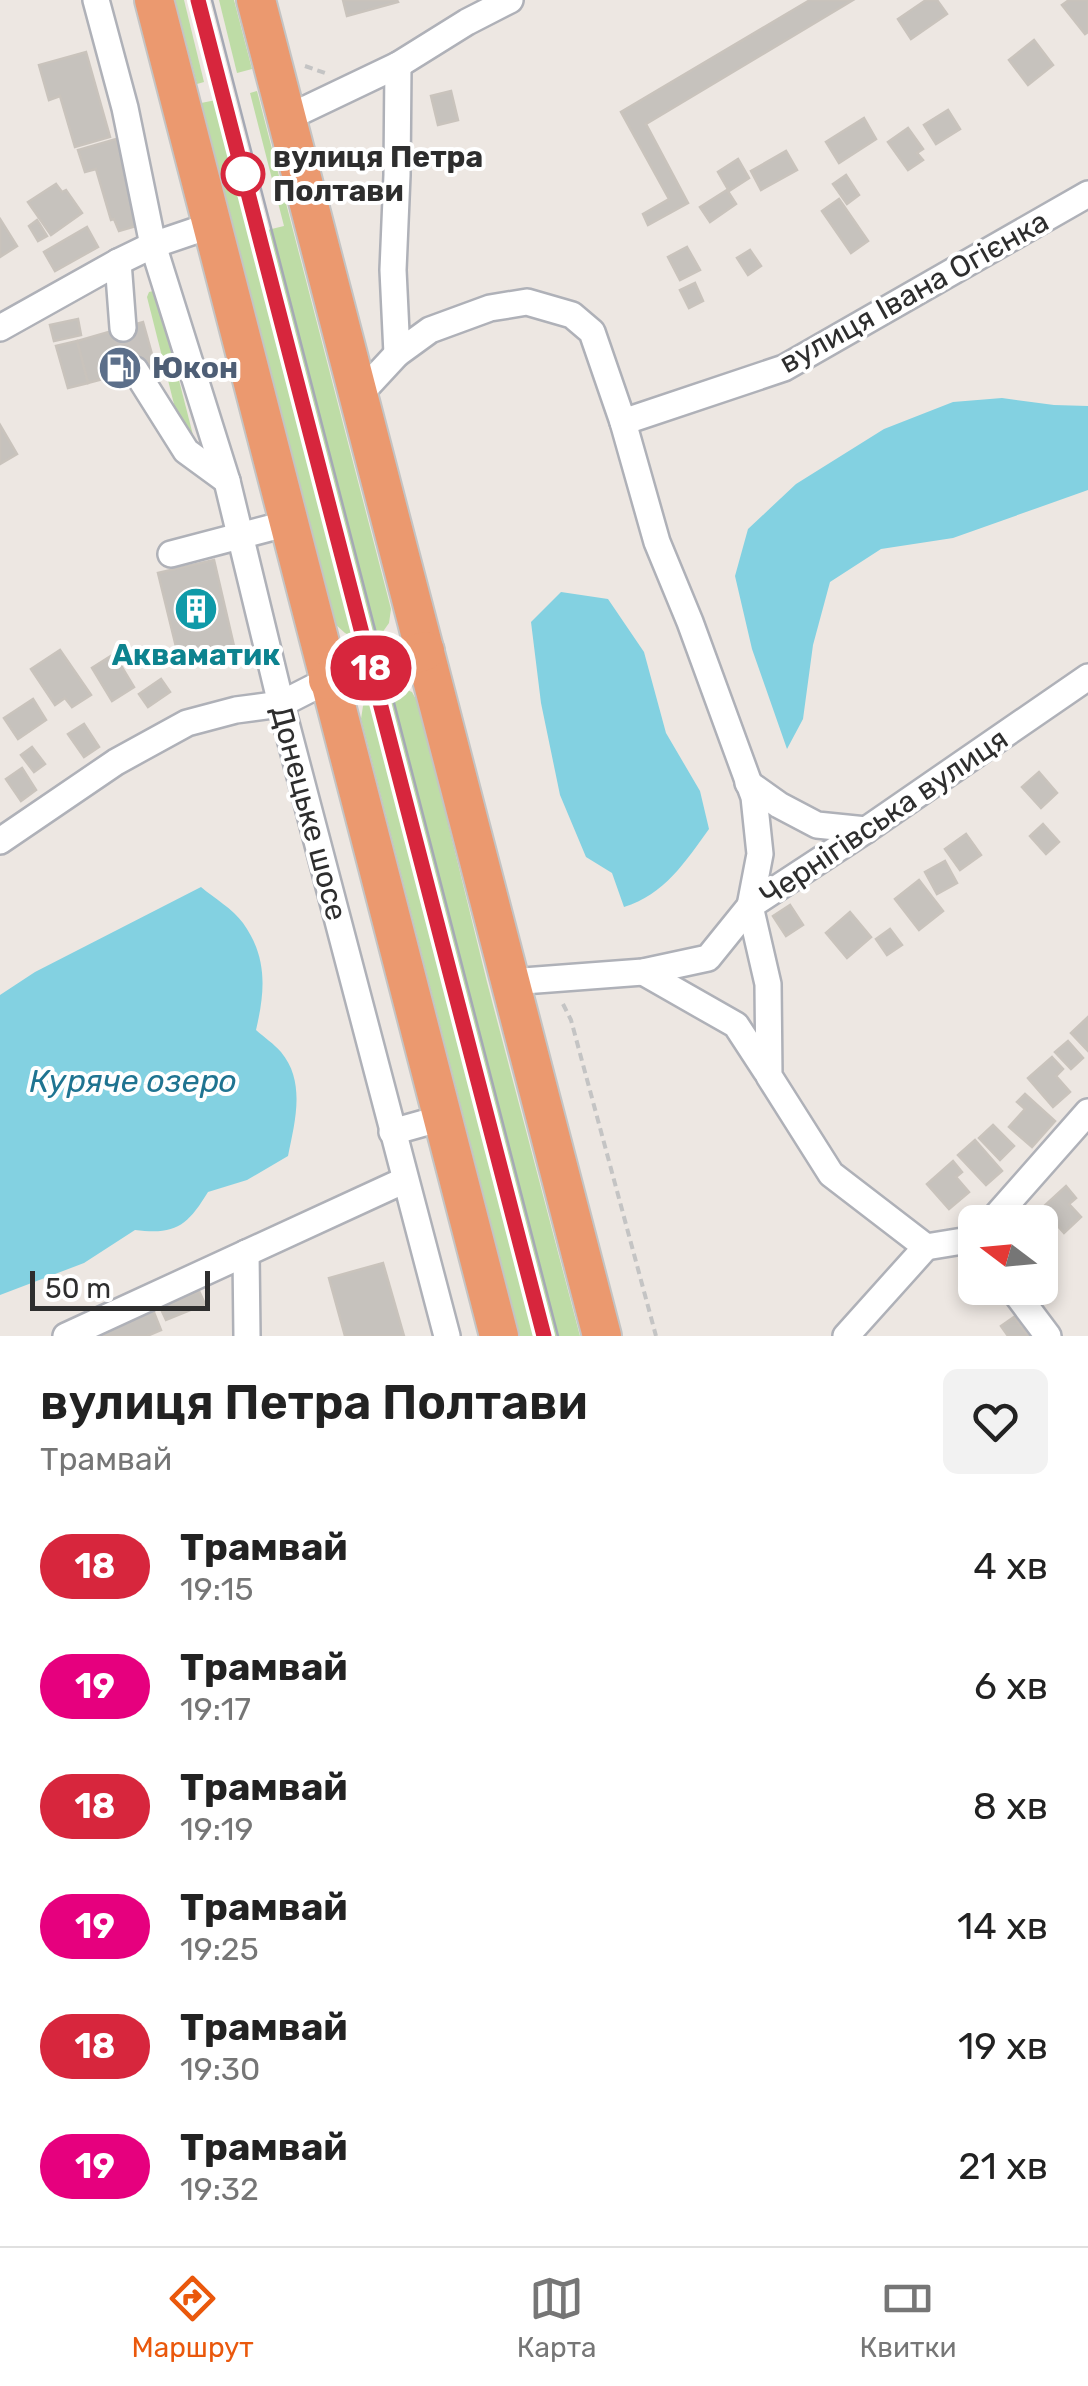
<!DOCTYPE html>
<html lang="uk">
<meta charset="utf-8">
<style>
body{margin:0;font-family:Rubik,sans-serif;background:#f2f2f2;color:#222;height:100vh;display:flex;flex-direction:column;font-size:38px;white-space:nowrap}
*{box-sizing:border-box;margin:0}
p{font-size:32px;color:#767676}
.icon{flex:none;width:55px;height:55px;fill:none;stroke:currentColor;stroke-width:2;stroke-linecap:round;stroke-linejoin:round}
.map{position:relative;height:1336px;overflow:hidden}
.sheet{display:flex;flex-direction:column;background:#fff;flex:1}
.sheet>*{flex:none}
.badge{padding:0 20px;border-radius:32px;font-size:35px;line-height:65px}
.needle{width:65px;rotate:286deg}
.fabs{position:absolute;left:958px;top:1205px;display:grid;gap:20px}
.fabs a{display:grid;place-items:center;width:100px;height:100px;border-radius:15px;background:#fff;box-shadow:0 5px 15px #0003;font-size:50px}
.scale{position:absolute;left:30px;bottom:25px;width:180px;box-sizing:border-box;padding-left:10px;border:5px solid #2e2e2e;border-top:0;font-size:28px;line-height:35px;white-space:nowrap;color:#2e2e2e;-webkit-text-stroke:8px #fff;paint-order:stroke}
.map>.badge{position:absolute;translate:-50% -50%;box-shadow:0 0 0 5px #fff}
.round{display:grid;place-items:center;flex:none;width:105px;height:105px;border-radius:15px;background:#f2f2f2}
.head{display:flex;align-items:center;justify-content:space-between;height:170px;padding:0 40px}
h1{font-size:48px;font-weight:600;line-height:75px}
ul{padding:0;list-style:none}
li{display:flex;align-items:center;gap:30px;height:120px;padding:0 40px}
li div{flex:1}
li b{display:block;font-size:38px}
li em{font-style:normal}
li .badge{min-width:110px;font-weight:700;text-align:center}
.tab-bar{display:flex;justify-content:space-around;align-items:center;height:140px;border-top:2px solid #e0e0e0;background:#fff;font-size:28px;color:#767676}
.tab-bar a{display:grid;justify-items:center;gap:5px}
.tab-bar .on{color:#ea580c}
.map>svg:first-child{display:block}
.green{fill:#bedca6}
.water{fill:#83d1e1}
.building{fill:#c6c2bd;stroke:#c9c3bc;stroke-width:2.5}
.lines{fill:none;stroke-linecap:round;stroke-linejoin:round}
.minor-tunnel{stroke:#c7c2be;stroke-width:25;stroke-dasharray:25 12;stroke-linecap:butt}
.minor-casing{stroke:#afb1b8;stroke-width:30}
.highway-casing{stroke:#c4c4c4;stroke-width:42}
.path{stroke:#c4c4c4;stroke-width:4;stroke-dasharray:8 5;stroke-linecap:butt}
.minor{stroke:#fff;stroke-width:25}
.highway{stroke:#eb996f;stroke-width:38}
.tram{stroke:#a5a9b5;stroke-width:2.5}
.line-casing{stroke:#fff;stroke-width:22}
.line{stroke:#d7263d;stroke-width:15}
.stop-dot{fill:#fff;stroke:#d7263d;stroke-width:5}
.labels{text-anchor:middle;stroke-width:8;stroke-linejoin:round;paint-order:stroke}
.stop-label{font-size:30px;font-weight:bold;fill:#2e2e2e;stroke:#fff;text-anchor:start}
.street-label{font-size:30px;fill:#2e2e2e;stroke:#fff}
.service-label{font-size:30px;font-weight:bold;fill:#4e5e75;stroke:#fff;text-anchor:start}
.culture-label{font-size:30px;font-weight:bold;fill:#0d838f;stroke:#fff}
.water-label{font-size:32px;font-style:italic;fill:#1f7491;stroke:#fff}
</style>
<div class="map">
<svg width="1088" height="1336" viewBox="0 0 1088 1336">
<rect width="100%" height="100%" fill="#ede7e2"/>
<g class="green">
<polygon points="175,0 184,0 204,82 197,84"/>
<polygon points="219,0 234,0 252,69 237,73"/>
<polygon points="257,91 391,609 389,623 382,633 357,639 345,633 335,624 201,103 216,100 251,234 284,226 250,93"/>
<polygon points="153,291 158,298 193,435 177,416 147,297 149,292"/>
<polygon points="398,686 412,692 419,705 487,982 580,1336 520,1336 361,719 363,706 370,693"/>
</g>
<g class="water">
<polygon points="1002,398 1054,405 1088,406 1088,490 953,538 881,549 830,582 813,645 803,719 787,749 752,649 735,576 748,529 796,484 884,429 953,402"/>
<path d="M561,592L608,599L644,652L666,733L700,791L709,829C686,861 664,895 624,907L612,873L586,857L560,795L541,703L531,622Z"/>
<path d="M201,887C214,898 233,909 243,923C268,958 265,991 256,1030C264,1037 274,1044 281,1052C306,1082 295,1121 288,1156L247,1180L208,1192C187,1226 176,1235 135,1230L84,1263L0,1295V995L35,972Z"/>
</g>
<g class="building">
<polygon points="343,0 397,0 398,2 347,16"/>
<polygon points="810,0 853,0 646,124 688,203 648,225 643,214 669,199 621,112"/>
<polygon points="926,0 937,0 947,14 911,39 898,19"/>
<polygon points="1069,0 1088,0 1088,32 1085,34 1062,5"/>
<polygon points="1034,40 1053,65 1028,85 1009,60"/>
<polygon points="86,52 110,137 75,147 60,96 49,100 39,65"/>
<polygon points="451,91 458,120 438,125 431,96"/>
<polygon points="948,110 960,129 936,144 924,125"/>
<polygon points="864,118 876,139 839,163 826,142"/>
<polygon points="908,128 923,149 917,153 923,160 908,170 888,142"/>
<polygon points="116,139 140,225 119,231 114,219 111,220 96,169 85,172 78,150"/>
<polygon points="786,151 797,170 761,190 751,171"/>
<polygon points="738,159 749,178 729,191 718,172"/>
<polygon points="846,175 859,195 847,204 833,184"/>
<polygon points="56,184 62,192 66,190 82,213 51,235 28,202"/>
<polygon points="727,190 736,204 710,222 700,207"/>
<polygon points="839,199 868,241 851,253 822,211"/>
<polygon points="0,219 17,246 0,257"/>
<polygon points="37,220 47,236 38,241 29,226"/>
<polygon points="87,227 98,247 55,271 44,252"/>
<polygon points="687,247 700,270 680,280 668,257"/>
<polygon points="750,250 761,266 748,275 737,258"/>
<polygon points="695,283 703,301 689,308 680,290"/>
<polygon points="78,319 81,335 54,341 50,325"/>
<polygon points="143,322 155,365 88,383 77,341"/>
<polygon points="77,341 88,383 68,388 56,346"/>
<polygon points="0,425 17,454 0,464"/>
<polygon points="214,560 234,646 179,659 158,573"/>
<polygon points="60,650 91,695 72,707 65,698 55,705 31,669"/>
<polygon points="114,654 134,687 112,701 92,668"/>
<polygon points="161,679 170,692 148,707 139,694"/>
<polygon points="33,699 46,720 18,739 4,718"/>
<polygon points="84,724 99,747 84,757 68,734"/>
<polygon points="32,747 45,764 34,772 21,755"/>
<polygon points="22,768 36,790 21,801 6,779"/>
<polygon points="1039,772 1057,793 1041,808 1022,787"/>
<polygon points="1043,824 1059,842 1046,854 1030,836"/>
<polygon points="966,834 981,855 960,870 945,849"/>
<polygon points="945,861 957,883 937,894 925,872"/>
<polygon points="919,880 943,911 919,930 895,899"/>
<polygon points="790,905 803,925 786,936 773,916"/>
<polygon points="850,912 871,937 847,958 826,933"/>
<polygon points="890,929 902,945 887,955 876,939"/>
<polygon points="1088,1017 1088,1051 1071,1033"/>
<polygon points="1068,1041 1083,1058 1071,1069 1055,1052"/>
<polygon points="1052,1057 1063,1069 1056,1076 1070,1092 1053,1107 1028,1078"/>
<polygon points="1025,1094 1055,1121 1032,1147 1009,1127 1025,1109 1017,1102"/>
<polygon points="993,1125 1014,1146 1000,1160 979,1138"/>
<polygon points="975,1140 1002,1171 986,1185 958,1155"/>
<polygon points="953,1161 962,1172 956,1177 969,1192 949,1209 927,1184"/>
<polygon points="1066,1186 1076,1198 1069,1204 1081,1217 1064,1233 1042,1208"/>
<polygon points="383,1263 404,1336 345,1336 329,1278"/>
<polygon points="199,1291 205,1304 166,1320 160,1307"/>
<polygon points="153,1310 161,1330 147,1336 90,1336"/>
<polygon points="1014,1317 1028,1336 1008,1336 1001,1326"/>
</g>
<g class="lines">
<polyline class="minor-tunnel" points="123,328 135,370"/>
<g class="minor-casing">
<g id="minor">
<polyline points="96,0 125,108 153,245 227,481 281,704 447,1336"/>
<polyline points="398,65 397,175 393,270 397,354 430,330 490,308 527,302 572,315 592,332 623,422 657,542 690,622 754,797 760,854 750,906 768,984 769,1076 831,1174 926,1247 975,1239"/>
<polyline points="287,118 398,65 467,22 510,0"/>
<polyline points="118,262 123,328"/>
<polyline points="0,328 118,262 153,245 212,225"/>
<polyline points="135,370 186,451 227,481"/>
<polyline points="359,395 397,354"/>
<polyline points="623,422 784,368 1088,194"/>
<polyline points="171,554 289,523"/>
<polyline points="748,783 779,805 817,825 866,830"/>
<polyline points="0,841 116,762 187,723 236,710 281,704 328,680"/>
<polyline points="643,972 736,1025 766,1071"/>
<polyline points="510,982 643,972 708,958 750,906 866,830 1088,677"/>
<polyline points="392,1132 442,1118"/>
<polyline points="991,1222 1088,1112"/>
<polyline points="246,1253 247,1336"/>
<polyline points="1012,1288 1048,1336"/>
<polyline points="66,1336 405,1180"/>
<polyline points="846,1336 926,1247"/>
</g>
</g>
<g class="highway-casing">
<g id="highway">
<polyline points="154,0 499,1336"/>
<polyline points="256,0 602,1336"/>
<polyline points="328,680 425,651"/>
</g>
</g>
<g class="path">
<polyline points="305,66 325,73"/>
<polyline points="563,1004 571,1020 656,1336"/>
</g>
<use href="#minor" class="minor"/>
<use href="#highway" class="highway"/>
<polyline class="tram" points="212,0 558,1336"/>
</g>
<g class="lines">
<g class="line-casing">
<polyline id="line" points="198,0 544,1336"/>
</g>
<use href="#line" class="line"/>
</g>
<defs>
<g id="fuel-disc" transform="scale(2.25)"><circle r="9.5" fill="#5c6f8a" stroke="#fff"/><path d="M-5.5-6h7V0h2V4h1.3V-2.5L3-4.5l.8-.8L6-3V5H2.5V1h-1V6h-7ZM-4.2-4.7v3.2H.2V-4.7Z" fill="#fff"/></g>
<g id="building-disc" transform="scale(2.25)"><circle r="9.5" fill="#0f9aa8" stroke="#fff"/><path d="M-4-6H4V6H1V3H-1V6H-4ZM-2.5-4.3h1.7v1.8h-1.7ZM.8-4.3h1.7v1.8H.8ZM-2.5-1h1.7V.8h-1.7ZM.8-1h1.7V.8H.8Z" fill="#fff"/></g>
</defs>
<g fill-rule="evenodd">
<use href="#fuel-disc" x="120" y="368"/>
<use href="#building-disc" x="196" y="609"/>
</g>
<circle class="stop-dot" cx="243" cy="174" r="20"/>
<g class="labels">
<g class="stop-label">
<text x="273" y="167">вулиця Петра<tspan x="273" dy="34">Полтави</tspan></text>
</g>
<g class="street-label">
<text transform="translate(914 292) rotate(-29)" y="10">вулиця Івана Огієнка</text>
<text transform="translate(309 813) rotate(75)" y="10">Донецьке шосе</text>
<text transform="translate(884 817) rotate(-34)" y="10">Чернігівська вулиця</text>
</g>
<g class="service-label">
<text x="152" y="378">Юкон</text>
</g>
<g class="culture-label">
<text x="196" y="665">Акваматик</text>
</g>
<g class="water-label">
<text x="133" y="1092">Куряче озеро</text>
</g>
</g>
</svg>
<div class="fabs">
<a><svg class="needle" viewBox="-14 -14 28 28"><path d="M0-13l5 13h-10z" fill="#e53935"/><path d="M0 13l5-13h-10z" fill="#767676"/></svg></a>
</div>
<div class="scale">50 m</div>
<b class="badge" style="left:371px;top:668px;background:#d7263d;color:#fff">18</b>
</div>
<section class="sheet">
<div class="head"><div><h1>вулиця Петра Полтави</h1><p>Трамвай</p></div><a class="round"><svg class="icon" aria-label="heart" viewBox="0 0 24 24"><path d="M12 20l-8-8c-3-5 5-10 8-4 3-6 11-1 8 4z"/></svg></a></div>
<ul>
<li><span class="badge" style="background:#d7263d;color:#fff">18</span><div><b>Трамвай</b><p>19:15</p></div><em>4 хв</em></li>
<li><span class="badge" style="background:#e6007e;color:#fff">19</span><div><b>Трамвай</b><p>19:17</p></div><em>6 хв</em></li>
<li><span class="badge" style="background:#d7263d;color:#fff">18</span><div><b>Трамвай</b><p>19:19</p></div><em>8 хв</em></li>
<li><span class="badge" style="background:#e6007e;color:#fff">19</span><div><b>Трамвай</b><p>19:25</p></div><em>14 хв</em></li>
<li><span class="badge" style="background:#d7263d;color:#fff">18</span><div><b>Трамвай</b><p>19:30</p></div><em>19 хв</em></li>
<li><span class="badge" style="background:#e6007e;color:#fff">19</span><div><b>Трамвай</b><p>19:32</p></div><em>21 хв</em></li>
</ul>
</section>
<nav class="tab-bar">
<a class="on"><svg class="icon" aria-label="directions" viewBox="0 0 24 24"><path d="M12 3l9 9-9 9-9-9zM9 14v-3h6M13 9l2 2-2 2"/></svg>Маршрут</a>
<a><svg class="icon" aria-label="map" viewBox="0 0 24 24"><path d="M3 6l6-2 6 2 6-2v14l-6 2-6-2-6 2zM9 4v14M15 6v14"/></svg>Карта</a>
<a><svg class="icon" aria-label="tickets" viewBox="0 0 24 24"><path d="M3 7h18v10H3zM15 7v10"/></svg>Квитки</a>
</nav>
